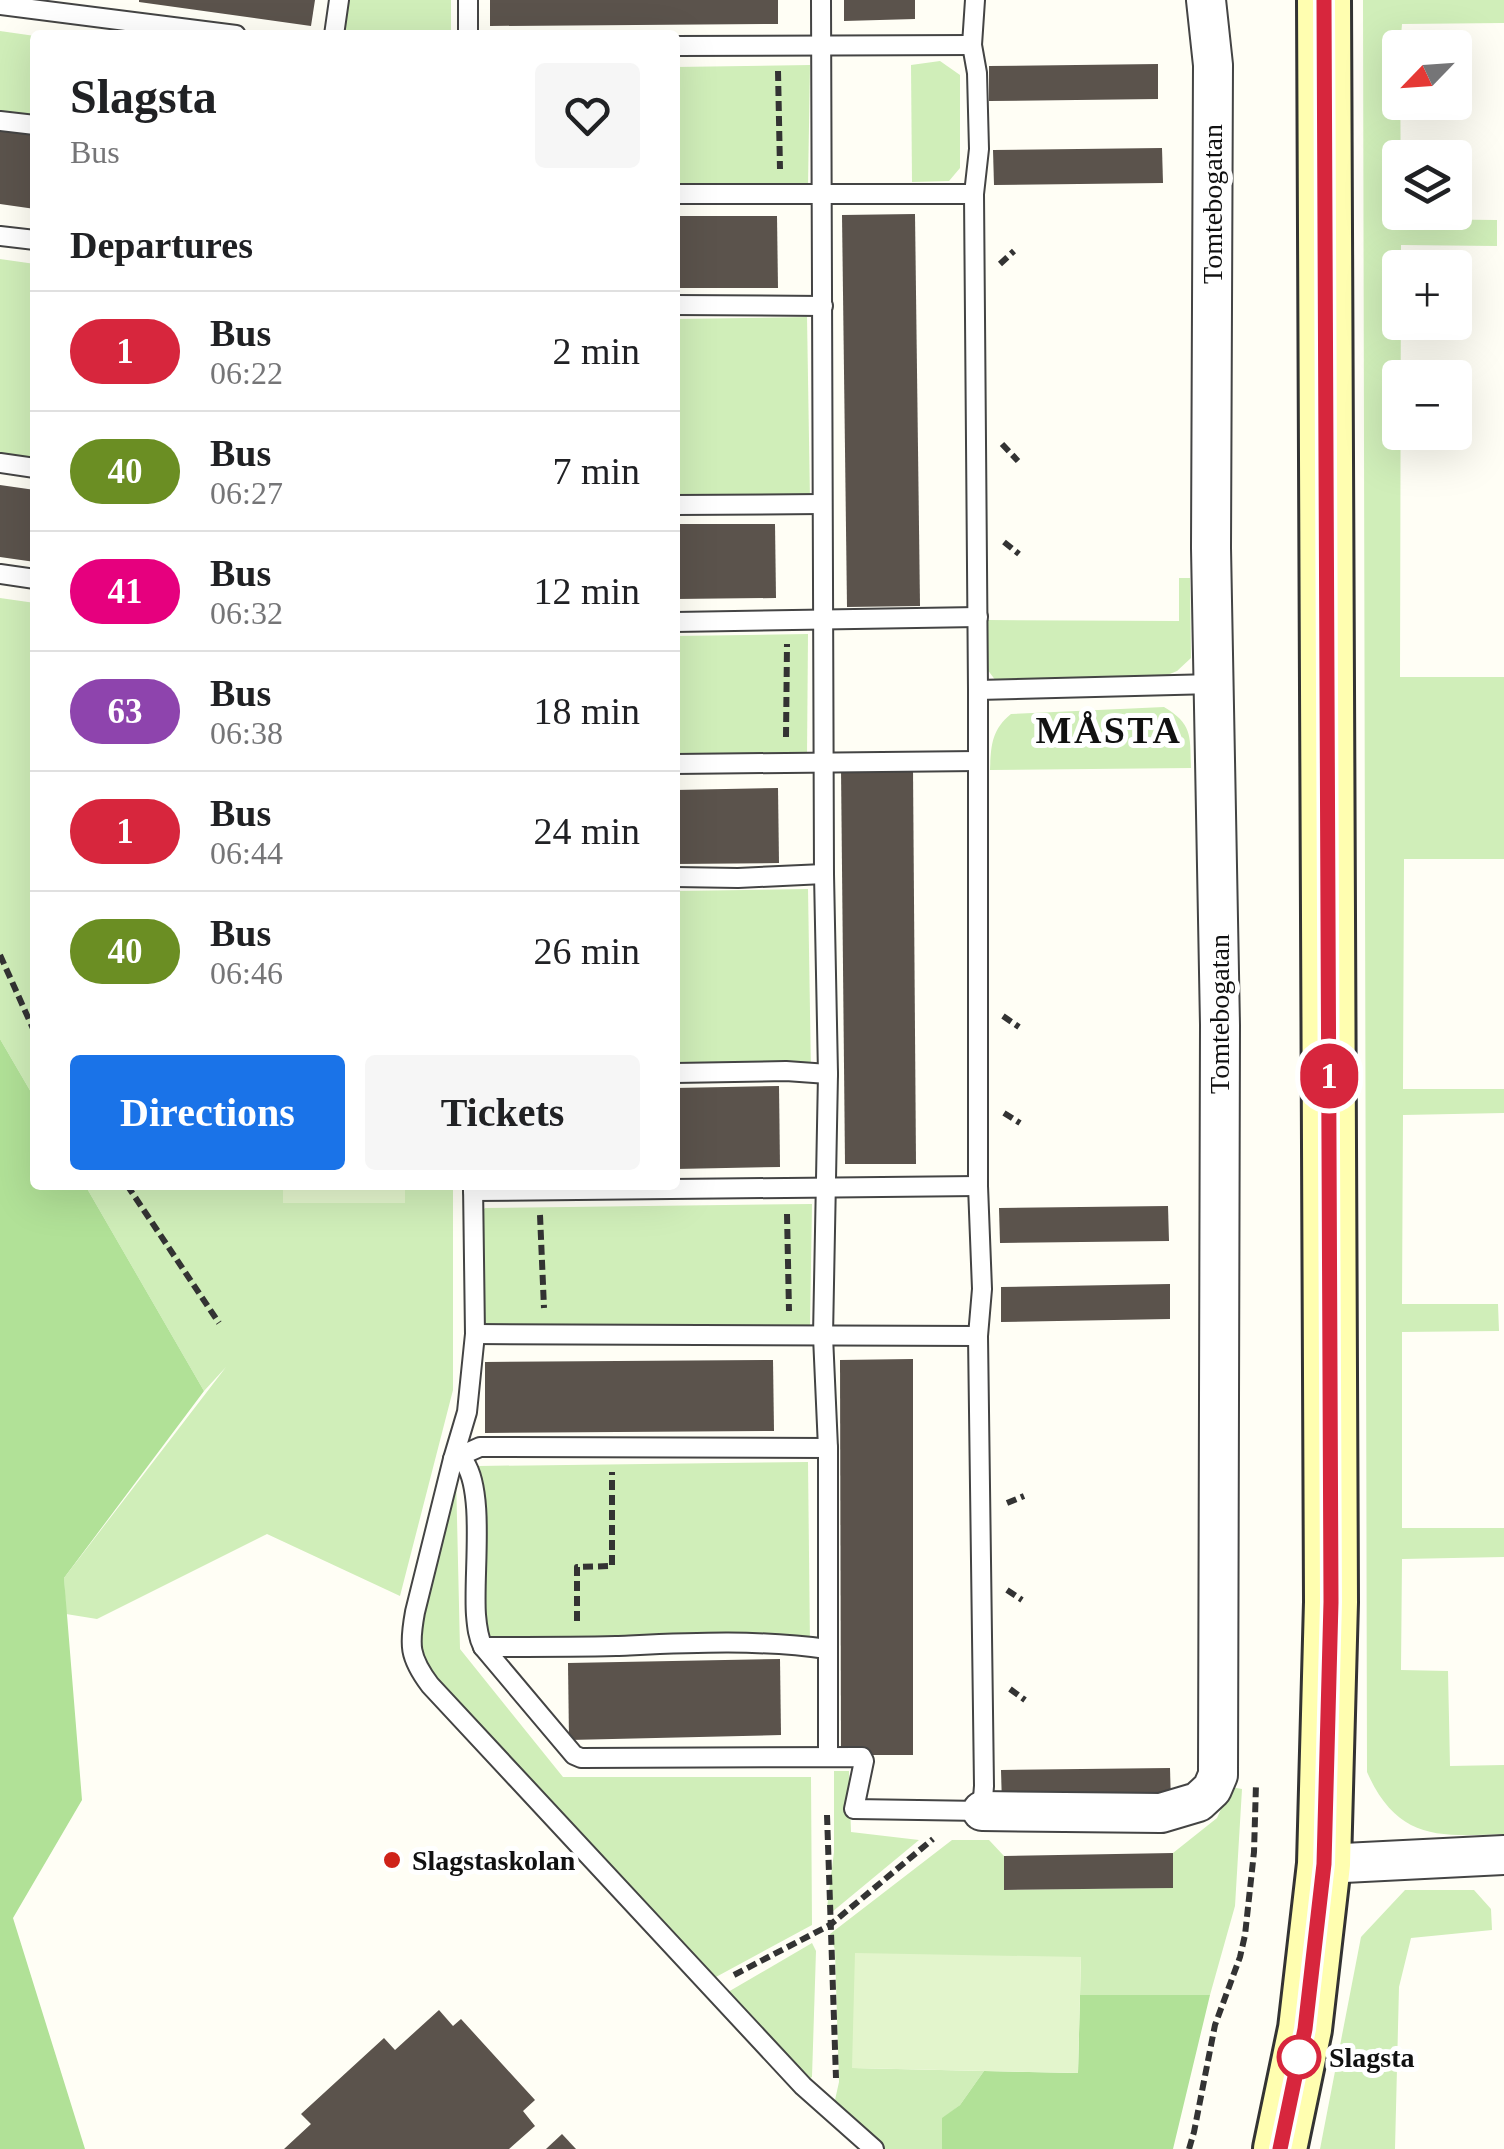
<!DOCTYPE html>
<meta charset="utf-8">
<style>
body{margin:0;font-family:"Times New Roman",serif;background:#f6f6f6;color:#202124;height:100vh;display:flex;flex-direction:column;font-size:38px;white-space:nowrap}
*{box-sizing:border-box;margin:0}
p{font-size:32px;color:#757577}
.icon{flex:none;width:55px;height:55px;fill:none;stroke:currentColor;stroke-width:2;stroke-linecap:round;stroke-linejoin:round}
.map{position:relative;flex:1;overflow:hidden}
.side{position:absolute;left:30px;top:30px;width:650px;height:1160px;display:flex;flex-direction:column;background:#fff;border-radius:10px;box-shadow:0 10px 40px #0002}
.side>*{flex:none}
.badge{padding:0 20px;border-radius:32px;font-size:35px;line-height:65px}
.needle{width:65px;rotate:245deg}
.buttons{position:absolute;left:1382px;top:30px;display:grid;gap:20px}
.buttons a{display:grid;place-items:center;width:90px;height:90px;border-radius:10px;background:#fff;box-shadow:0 10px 40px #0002;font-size:50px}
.map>.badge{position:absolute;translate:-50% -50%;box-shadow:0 0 0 5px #fff}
h2{padding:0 40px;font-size:38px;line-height:90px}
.round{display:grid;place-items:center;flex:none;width:105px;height:105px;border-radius:10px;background:#f6f6f6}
.headline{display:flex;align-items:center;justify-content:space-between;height:170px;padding:0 40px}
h1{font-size:48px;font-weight:600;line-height:75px}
.cta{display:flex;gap:20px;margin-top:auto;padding:20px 40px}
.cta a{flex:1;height:115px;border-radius:10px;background:#1a73e8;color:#fff;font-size:40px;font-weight:600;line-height:115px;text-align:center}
.cta a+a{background:#f6f6f6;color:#202124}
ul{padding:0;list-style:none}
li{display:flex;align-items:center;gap:30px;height:120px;padding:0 40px;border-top:2px solid #e0e0e0}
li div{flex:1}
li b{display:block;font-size:38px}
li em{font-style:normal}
li .badge{min-width:110px;font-weight:700;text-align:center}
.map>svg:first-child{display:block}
.green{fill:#d0eeb9}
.forest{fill:#b1e197}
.pitch{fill:#e3f5cc}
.building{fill:#5b534c}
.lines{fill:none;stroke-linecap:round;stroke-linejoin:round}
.lane-casing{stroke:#444;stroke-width:22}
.street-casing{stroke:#444;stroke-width:42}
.secondary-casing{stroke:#333;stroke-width:58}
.path{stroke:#333;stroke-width:6;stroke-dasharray:10 5;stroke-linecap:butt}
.lane{stroke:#fff;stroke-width:18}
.street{stroke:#fff;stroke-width:38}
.secondary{stroke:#fffeb0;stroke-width:52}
.line-casing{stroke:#fff;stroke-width:22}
.line{stroke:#d7263d;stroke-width:15}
.poi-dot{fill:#cf231a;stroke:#fff;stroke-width:4}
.stop-dot{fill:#fff;stroke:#d7263d;stroke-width:5}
.labels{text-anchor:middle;stroke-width:10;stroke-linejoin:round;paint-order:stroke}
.street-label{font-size:28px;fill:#111;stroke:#fff}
.poi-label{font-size:28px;font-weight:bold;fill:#111;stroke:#fff;text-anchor:start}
.stop-label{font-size:28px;font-weight:bold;fill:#111;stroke:#fff;text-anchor:start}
.district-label{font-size:38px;font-weight:bold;letter-spacing:2.5px;fill:#111;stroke:#fff}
</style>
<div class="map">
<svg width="1504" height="2149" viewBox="0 0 1504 2149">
<rect width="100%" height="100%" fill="#fffef5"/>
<g class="green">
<polygon points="343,0 451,0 451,35 338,35"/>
<path d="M1363,0H1504V23L1402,24L1400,48L1401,219L1497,220V246L1401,245L1400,677H1504V859H1404L1403,1089H1504V1113L1403,1115L1402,1304H1498L1499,1331L1402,1332V1528H1504V1557L1402,1559L1401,1670L1448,1671L1450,1766L1504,1765V1834C1439,1837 1397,1840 1367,1772Z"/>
<polygon points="0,31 35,36 35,126 0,121"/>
<polygon points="940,61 960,75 960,168 949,181 912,182 911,65"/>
<polygon points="810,65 808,186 675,188 675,67"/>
<polygon points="0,259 35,264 35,469 0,464"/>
<polygon points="807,317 810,501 675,503 675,319"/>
<polygon points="1179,578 1190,578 1191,658 1177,671 1160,678 996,681 987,669 987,620 1179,621"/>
<polygon points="0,598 35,603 35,1099 0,1039"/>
<polygon points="808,634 807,755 675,757 675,636"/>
<path d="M1164,707C1193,724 1190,737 1191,768L990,770C991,747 991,730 1011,714Z"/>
<polygon points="808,889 811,1073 675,1075 675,891"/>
<polygon points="85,1185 283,1185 283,1202 405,1203 405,1185 453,1185 453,1390 400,1596 267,1534 97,1619 66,1614 64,1578 226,1367 204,1391"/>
<polygon points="812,1204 810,1325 490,1331 474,1317 472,1223 485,1208"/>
<polygon points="808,1462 810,1646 482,1650 479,1466"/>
<polygon points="456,1475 460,1649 563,1777 811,1777 812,1925 703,1984 435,1697 415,1640"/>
<polygon points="834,1771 849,1771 851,1832 919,1840 832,1912 827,1908 834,1852"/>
<polygon points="1231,1787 1242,1789 1235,1906 1210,1995 1080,1995 1081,1958 853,2068 984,2071 960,2105 942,2119 942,2149 885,2149 850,2120 835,2100 839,2082 835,1950 830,1934 952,1840 989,1840 1004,1856 1004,1890 1172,1888 1173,1853 1217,1818"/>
<polygon points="1405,1890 1474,1890 1491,1909 1492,1930 1411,1938 1399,1987 1395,2149 1320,2149 1361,1937"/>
<polygon points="812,1943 816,1951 812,2077 803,2083 716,1999"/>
</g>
<g class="forest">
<polygon points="0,1039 35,1099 35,1185 85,1185 204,1391 64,1578 82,1800 13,1918 85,2149 0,2149"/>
<polygon points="1080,1995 1210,1995 1173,2149 942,2149 942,2118 960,2105 984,2071 1078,2073"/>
</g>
<g class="pitch">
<rect x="283" y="1185" width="122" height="18"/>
<polygon points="855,1953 1081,1957 1078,2073 852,2068"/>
</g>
<g class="building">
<polygon points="139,0 315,0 311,26 139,2"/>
<polygon points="490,0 778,0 778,24 490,26"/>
<polygon points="844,0 915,0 915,19 844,21"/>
<polygon points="1158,64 1158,99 989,101 989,66"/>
<polygon points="0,131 35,135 35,209 0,204"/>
<polygon points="1162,148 1163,183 994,185 993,150"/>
<polygon points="915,214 920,606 847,607 842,215"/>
<polygon points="675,216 777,216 778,288 675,288"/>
<polygon points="0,485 35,490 35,562 0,557"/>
<polygon points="675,524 775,524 776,598 675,599"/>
<polygon points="841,769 913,769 916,1164 845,1164"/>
<polygon points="778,788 779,863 675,864 675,790"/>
<polygon points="779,1086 780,1167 675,1169 675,1088"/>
<polygon points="1168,1206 1169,1241 1000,1243 999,1208"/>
<polygon points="1170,1284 1170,1319 1001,1322 1001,1287"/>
<polygon points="913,1359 913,1755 841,1755 840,1360"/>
<polygon points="773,1360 774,1431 485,1433 485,1362"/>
<polygon points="780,1659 781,1735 569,1740 568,1663"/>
<polygon points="1170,1768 1171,1803 1002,1805 1001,1770"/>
<polygon points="1173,1853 1173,1888 1004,1890 1004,1856"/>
<polygon points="439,2010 453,2026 461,2019 535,2100 523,2111 535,2126 509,2149 284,2149 311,2124 301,2114 384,2038 395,2050"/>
<polygon points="562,2134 576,2149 546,2149"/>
</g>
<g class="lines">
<g class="lane-casing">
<g id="lane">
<polyline points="468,0 468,35"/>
<polyline points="821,0 824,874 828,1074 823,1336 828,1448 828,1757"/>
<polyline points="0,5 236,35"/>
<polyline points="334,35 339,0"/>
<polyline points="675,46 972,45"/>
<polyline points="0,121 35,125"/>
<polyline points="675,194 974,194"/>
<polyline points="0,236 35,240"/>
<polyline points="675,305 823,306"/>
<polyline points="0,463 35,468"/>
<polyline points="675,505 822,504"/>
<polyline points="0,574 35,579"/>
<polyline points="675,622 978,617"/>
<polyline points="978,690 1214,684"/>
<polyline points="675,764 978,761"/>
<polyline points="675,877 738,878 824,874"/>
<polyline points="675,1073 786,1071 828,1074"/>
<path d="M473,1185L475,1334L467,1412L453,1459L465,1463C485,1494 473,1575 476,1615C477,1627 478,1637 483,1647L574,1755L581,1758L862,1757L864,1761L854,1809L982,1811L984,1786L978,1336L982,1289L978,1186V690L974,194L979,149L977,73L972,45L975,0"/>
<polyline points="473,1191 978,1186"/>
<polyline points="475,1334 978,1336"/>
<path d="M828,1448L480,1447L453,1459L415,1612C409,1645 409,1657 430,1685L803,2086L874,2149"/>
<path d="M483,1647C527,1647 572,1647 616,1646C686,1643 757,1639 827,1649"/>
</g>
</g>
<g class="street-casing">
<g id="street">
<polyline points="982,1811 1161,1813 1198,1802 1212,1789 1218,1775 1220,1025 1211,548 1213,65 1206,0"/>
<polyline points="1324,1864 1504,1855"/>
</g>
</g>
<g class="secondary-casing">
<polyline id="secondary" points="1280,2149 1305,2029 1324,1864 1331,1602 1324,0"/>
</g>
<g class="path">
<polyline points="778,71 780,169"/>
<polyline points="1000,264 1014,251"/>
<polyline points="1002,444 1018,461"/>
<polyline points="1004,542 1019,554"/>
<polyline points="786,737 787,644"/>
<polyline points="0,955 35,1033"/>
<polyline points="1003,1016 1019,1027"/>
<polyline points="1004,1113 1020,1123"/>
<polyline points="127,1185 219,1323"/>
<polyline points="787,1214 789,1311"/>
<polyline points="540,1215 544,1308"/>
<polyline points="1007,1503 1024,1496"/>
<polyline points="1007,1590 1022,1600"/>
<polyline points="577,1621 577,1567 612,1566 612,1472"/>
<polyline points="1010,1689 1025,1700"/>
<polyline points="827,1815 836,2078"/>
<polyline points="734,1975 830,1925 933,1839"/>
<polyline points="1189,2149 1194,2132 1215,2025 1240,1957 1245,1935 1254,1852 1256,1784"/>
</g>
<use href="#lane" class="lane"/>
<use href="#street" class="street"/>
<use href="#secondary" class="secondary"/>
</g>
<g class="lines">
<g class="line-casing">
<polyline id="line" points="1280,2149 1305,2029 1324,1864 1331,1602 1324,0"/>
</g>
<use href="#line" class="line"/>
</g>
<circle class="poi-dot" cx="392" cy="1860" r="10"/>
<circle class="stop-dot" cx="1299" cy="2057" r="20"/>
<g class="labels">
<g class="street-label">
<text transform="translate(1212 204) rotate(-90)" y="10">Tomtebogatan</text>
<text transform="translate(1219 1014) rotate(-90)" y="10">Tomtebogatan</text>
</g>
<g class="poi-label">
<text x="412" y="1870">Slagstaskolan</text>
</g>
<g class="stop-label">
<text x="1329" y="2067">Slagsta</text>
</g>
<g class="district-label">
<text x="1109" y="743">MÅSTA</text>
</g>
</g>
</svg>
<div class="buttons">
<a><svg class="needle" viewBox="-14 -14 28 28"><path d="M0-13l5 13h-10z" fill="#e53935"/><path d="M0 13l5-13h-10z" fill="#757577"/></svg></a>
<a><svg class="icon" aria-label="layers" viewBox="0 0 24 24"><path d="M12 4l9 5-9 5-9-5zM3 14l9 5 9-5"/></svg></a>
<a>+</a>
<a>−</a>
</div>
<b class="badge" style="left:1329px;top:1076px;background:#d7263d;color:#fff">1</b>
<section class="side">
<div class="headline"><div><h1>Slagsta</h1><p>Bus</p></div><a class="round"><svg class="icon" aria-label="heart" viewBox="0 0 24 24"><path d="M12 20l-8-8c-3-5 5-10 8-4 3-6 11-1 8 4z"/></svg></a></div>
<h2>Departures</h2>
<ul>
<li><span class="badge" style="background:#d7263d;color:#fff">1</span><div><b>Bus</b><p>06:22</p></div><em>2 min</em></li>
<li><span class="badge" style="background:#6b8e23;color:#fff">40</span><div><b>Bus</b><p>06:27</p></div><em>7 min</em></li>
<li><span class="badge" style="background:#e6007e;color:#fff">41</span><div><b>Bus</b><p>06:32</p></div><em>12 min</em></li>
<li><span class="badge" style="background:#8e44ad;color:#fff">63</span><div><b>Bus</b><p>06:38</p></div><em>18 min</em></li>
<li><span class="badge" style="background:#d7263d;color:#fff">1</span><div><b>Bus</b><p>06:44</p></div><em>24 min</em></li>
<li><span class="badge" style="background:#6b8e23;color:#fff">40</span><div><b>Bus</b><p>06:46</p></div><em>26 min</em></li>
</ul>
<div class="cta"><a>Directions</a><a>Tickets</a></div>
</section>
</div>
